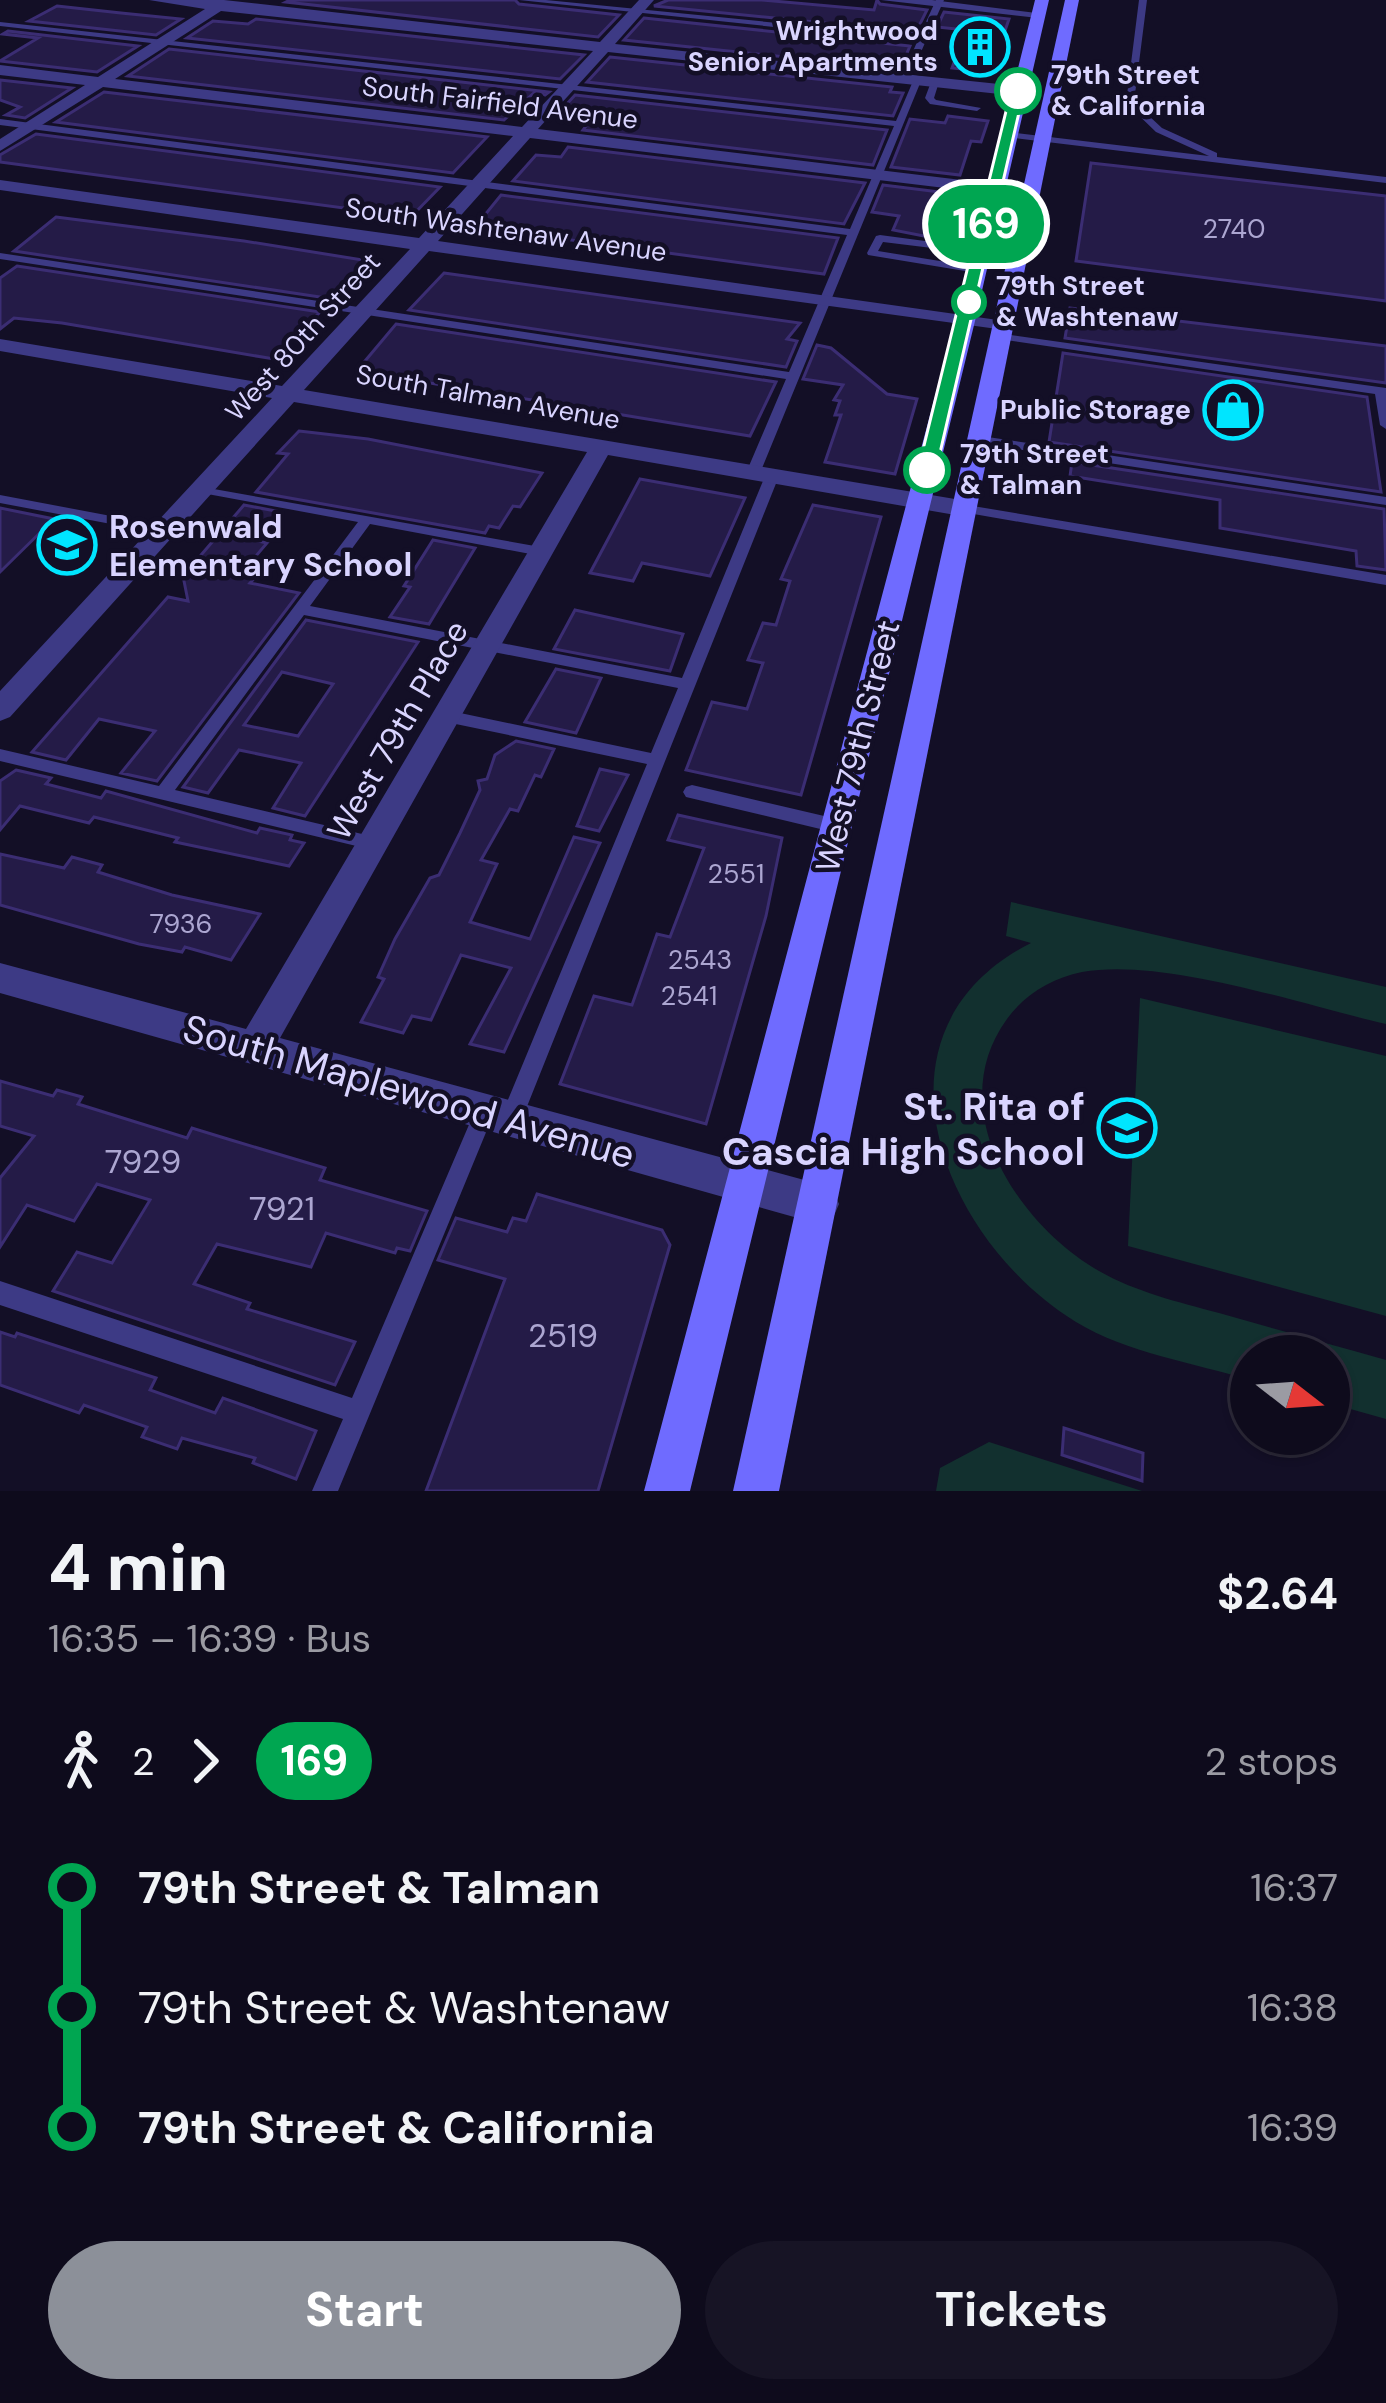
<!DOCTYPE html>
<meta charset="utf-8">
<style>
body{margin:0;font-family:"DM Sans",sans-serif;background:#171425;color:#f1f3f6;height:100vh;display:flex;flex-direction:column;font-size:45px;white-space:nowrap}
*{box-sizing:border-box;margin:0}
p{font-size:39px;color:#9b9ba3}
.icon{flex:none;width:66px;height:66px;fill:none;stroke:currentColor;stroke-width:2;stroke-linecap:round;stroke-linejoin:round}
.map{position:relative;height:1491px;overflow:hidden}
.drawer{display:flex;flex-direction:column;background:#0e0b1c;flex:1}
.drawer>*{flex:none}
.badge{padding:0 24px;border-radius:39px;font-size:42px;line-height:78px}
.needle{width:78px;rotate:107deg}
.fabs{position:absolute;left:1230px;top:1335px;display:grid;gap:24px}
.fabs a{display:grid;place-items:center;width:120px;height:120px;border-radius:50%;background:#0e0b1c;box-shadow:0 3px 9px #0004,0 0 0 3px #2e2b3b;font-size:60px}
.map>.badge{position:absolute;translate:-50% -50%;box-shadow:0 0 0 6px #fff}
.legs{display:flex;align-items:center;gap:18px;height:132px;padding:0 48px;font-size:39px}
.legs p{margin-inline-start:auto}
.overview{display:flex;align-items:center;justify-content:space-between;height:204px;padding:0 48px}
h1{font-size:66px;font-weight:800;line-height:90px}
.button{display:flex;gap:24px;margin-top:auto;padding:24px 48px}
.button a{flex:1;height:138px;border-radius:72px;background:#8c9099;color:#fff;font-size:48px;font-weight:800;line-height:138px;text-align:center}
.button a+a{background:#171425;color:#f1f3f6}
ul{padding:0 48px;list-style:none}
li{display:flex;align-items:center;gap:42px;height:120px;font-size:45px}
li i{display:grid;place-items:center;width:18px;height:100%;margin:0 15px;background:currentColor}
li i::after{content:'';width:30px;height:30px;margin:-15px;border:9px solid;border-radius:50%;background:#0e0b1c}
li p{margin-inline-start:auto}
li:first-child i{background:linear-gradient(#0000 50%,currentColor 0)}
li:last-child i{background:linear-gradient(currentColor 50%,#0000 0)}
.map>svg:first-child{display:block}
.green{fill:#12302f}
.building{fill:#241b47;stroke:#3b2d73;stroke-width:3;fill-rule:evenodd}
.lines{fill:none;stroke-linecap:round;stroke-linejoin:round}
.service{fill:#3d3a85;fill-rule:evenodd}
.minor{fill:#3d3a85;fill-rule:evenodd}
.secondary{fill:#6f6bff;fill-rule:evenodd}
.line-1{fill:#00a651;stroke:#fff;stroke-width:3}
.stop-1-dot{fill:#fff;stroke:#00a651;stroke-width:6}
.labels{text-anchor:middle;stroke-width:9;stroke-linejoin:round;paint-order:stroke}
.far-poi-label{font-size:27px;font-weight:bold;fill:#d9d4ff;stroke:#130f26;text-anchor:end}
.far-stop-label{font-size:27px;font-weight:bold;fill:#d9d4ff;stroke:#130f26;text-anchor:start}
.far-street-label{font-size:27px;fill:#d9d4ff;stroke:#130f26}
.number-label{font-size:27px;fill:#aca6d1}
.poi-label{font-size:33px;font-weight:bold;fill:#d9d4ff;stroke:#130f26;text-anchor:start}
.street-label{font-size:33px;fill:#d9d4ff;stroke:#130f26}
.near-number-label{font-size:33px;fill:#aca6d1}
.near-street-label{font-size:39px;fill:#d9d4ff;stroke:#130f26}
.near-poi-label{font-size:39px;font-weight:bold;fill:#d9d4ff;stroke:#130f26;text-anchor:end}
</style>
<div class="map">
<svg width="1386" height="1491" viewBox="0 0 1386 1491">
<rect width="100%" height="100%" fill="#130f26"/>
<g class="green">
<path d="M1011,902L1386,987V1024C1303,1005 1163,957 1082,972C1052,978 1025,994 1007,1019C942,1108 1016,1223 1099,1271C1136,1292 1178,1302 1219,1313C1275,1329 1330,1344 1386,1360V1419L1329,1403V1356H1251V1380C1194,1363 1127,1353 1076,1322C942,1240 858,1031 1031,943L1006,936Z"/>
<polygon points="1140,998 1386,1056 1386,1316 1128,1246"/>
<polygon points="989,1442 1142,1491 936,1491 940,1468"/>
</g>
<g class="building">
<polygon points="290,0 515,0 519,4 619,15 598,37 286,2"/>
<polygon points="668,0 762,0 874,10 877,0 880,4 927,10 916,32 654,6"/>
<polygon points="57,6 121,13 181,19 156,35 29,21"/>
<polygon points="944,12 1009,19 991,72 952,68 966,30 937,27"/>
<polygon points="644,18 910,46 900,69 624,40"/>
<polygon points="256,19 584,55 560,79 187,38 213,21 248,24"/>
<polygon points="8,31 138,46 97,72 0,61 38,38 3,34"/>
<polygon points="169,49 549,92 545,95 536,91 504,120 128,76"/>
<polygon points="610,57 892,87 890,92 903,93 893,116 587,82"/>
<polygon points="0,80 72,88 25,118 6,115 20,107 0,100"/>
<polygon points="104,92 487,137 453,173 56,122"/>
<polygon points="575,95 887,130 873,165 583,130 593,117 566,105"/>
<polygon points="948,116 988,121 981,142 971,141 960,175 891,167 910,119 945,123"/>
<polygon points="36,134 440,187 411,217 0,162 0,155"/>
<polygon points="568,147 865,183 844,224 513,181 536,155 561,157"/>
<polygon points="1091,163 1386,196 1386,301 1076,261"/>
<polygon points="883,185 956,194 950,218 941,217 934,238 893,230 899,216 872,212"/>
<polygon points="501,195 838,238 824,274 475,227"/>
<polygon points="56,217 244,241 369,261 333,299 14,251"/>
<polygon points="17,266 320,312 274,359 62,323 14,318 0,329 0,278"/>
<polygon points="444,273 800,323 787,339 797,341 786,367 409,310"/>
<polygon points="1070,308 1386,346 1386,383 1065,338"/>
<polygon points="396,324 776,382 750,436 363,372 367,368 360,367"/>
<polygon points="817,345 831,348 887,394 917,399 895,474 825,462 841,415 835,415 840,401 834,400 843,385 803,379"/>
<polygon points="1063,353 1367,397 1381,492 1049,442"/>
<polygon points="299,431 368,439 542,473 520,507 513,506 499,528 489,526 485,533 256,492 288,454 278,453"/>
<polygon points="1072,462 1384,509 1386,570 1357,566 1356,551 1220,528 1220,500 1070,476"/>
<polygon points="640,479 745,498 710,576 642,563 633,581 590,573"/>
<polygon points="244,505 281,512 258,541 267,543 244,570 259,573 250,583 299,593 157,781 121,773 155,731 99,719 66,760 32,752 168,597 188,601 183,576"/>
<polygon points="813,505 881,517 801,795 686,770 712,702 747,709 763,663 748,660 763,623 776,625 790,581 781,579"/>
<polygon points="0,508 54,519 0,572"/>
<polygon points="433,540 475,548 429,624 390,617 410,587 404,586"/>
<polygon points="575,610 683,634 670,671 554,649"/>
<path d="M306,620L418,642L305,816L273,808L301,763L239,750L208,793L183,787ZM282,672L333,684L298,736L244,725Z"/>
<polygon points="556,669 601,678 576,733 525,722"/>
<polygon points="516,741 554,749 541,777 535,775 518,811 510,809 481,860 497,864 470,922 530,939 574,837 600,843 504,1052 470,1044 511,968 461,955 431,1020 412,1016 403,1033 361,1022 384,979 378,977 395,939 430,878 439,875 460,833 480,790 478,781 487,779 495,755"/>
<polygon points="600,769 628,775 599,831 577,826"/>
<polygon points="16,770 51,778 46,784 101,798 106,791 257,833 260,828 292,835 290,840 304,843 289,866 175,842 178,838 94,817 89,823 20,806 0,830 0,781"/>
<polygon points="678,815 782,838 766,916 706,1124 560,1084 594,996 632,1005 657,934 670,937 704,848 668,840"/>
<polygon points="0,854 64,868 72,857 102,865 98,872 172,895 260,914 231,960 185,947 182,952 139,944 0,905"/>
<polygon points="0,1081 53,1096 57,1090 82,1097 78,1104 187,1138 192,1128 231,1140 325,1168 320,1180 427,1211 410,1251 397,1248 395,1253 326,1233 311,1267 217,1244 194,1284 250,1303 247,1309 355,1342 335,1385 53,1291 77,1252 112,1263 150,1200 97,1184 74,1221 27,1205 0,1247 0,1178 34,1136 0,1126"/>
<polygon points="537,1194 662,1230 670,1245 598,1491 426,1491 505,1279 438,1260 456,1218 507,1232 513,1218 526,1221"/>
<polygon points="0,1332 15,1337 17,1333 156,1378 150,1390 215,1413 223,1398 316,1431 296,1479 253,1463 255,1458 182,1438 177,1449 142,1437 147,1427 84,1405 79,1413 0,1385"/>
<polygon points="1064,1428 1143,1453 1142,1481 1062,1455"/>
</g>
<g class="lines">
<g class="service">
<polygon points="519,0 546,0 919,37 936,0 944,0 909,79 905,82 901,79 917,42"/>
<polygon points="1139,0 1147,0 1134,102 1162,128 1217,153 1217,157 1386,177 1386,183 1005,137 1003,135 1008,132 1209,156 1156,132 1126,103"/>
<polygon points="0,22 896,121 913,81 917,78 921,81 760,473 753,477 746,473 786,379 0,259 0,253 789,372 847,235 0,125 0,119 850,229 894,126 0,26"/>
<polygon points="935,79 939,82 934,98 936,100 981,108 977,111 930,104 925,98 931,82"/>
<polygon points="880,235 985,249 985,253 981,254 883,242 878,251 977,267 982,270 977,273 868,255 867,253 876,236"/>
<polygon points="1003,334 1386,388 1386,429 1380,425 1375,394 999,339 999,335"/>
<polygon points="981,436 1386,497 1386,505 976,443 975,440"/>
<polygon points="772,472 779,476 522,1119 518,1126 511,1129 504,1126 500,1119 647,764 446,722 438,716 446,710 651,753 678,688 304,615 175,790 379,838 382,843 379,848 373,850 0,761 0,749 159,786 358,522 202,493 195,489 197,486 546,548 548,551 546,554 541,556 370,524 310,606 682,678 765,476"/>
<polygon points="0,495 164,526 171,530 164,534 0,503"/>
<polygon points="967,505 1386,575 1386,585 962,512 962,506"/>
<polygon points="692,785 837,819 843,821 846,826 843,831 837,833 686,797 683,792 686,787"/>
<polygon points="484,1103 491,1106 494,1113 338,1491 312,1491 343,1419 0,1305 0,1281 352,1398 477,1106"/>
</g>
<g class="minor">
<path d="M149,0H224L600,42L639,0H654L615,44L1018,86L1026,91L1018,96L608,52L538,129L995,184L1004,189L995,194L530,138L438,241L1005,321L1012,323V331L429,251L304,390L967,501L979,509L967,517L608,455L280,1038L819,1184L833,1190L839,1204L833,1218L819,1224L0,993V963L246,1029L587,452L294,402L10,717L0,721V691L272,398L0,351V339L282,386L410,249L0,190V180L419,238L513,136L103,87L0,151V139L85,85L0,75V65L98,77L205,9ZM221,11L593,51L522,127L115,79Z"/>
<polygon points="881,0 932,0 1045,14 1038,18"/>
</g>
<g class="secondary">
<polygon points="1035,0 1049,0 975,321 690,1491 644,1491 955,321"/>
<polygon points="1065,0 1079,0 779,1491 733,1491"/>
</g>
</g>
<polygon class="line-1" points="1018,87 1024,91 936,470 927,476 918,470 1011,91"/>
<defs>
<g id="building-ring" transform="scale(3)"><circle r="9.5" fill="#130f26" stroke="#00e5ff" stroke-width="1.5"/><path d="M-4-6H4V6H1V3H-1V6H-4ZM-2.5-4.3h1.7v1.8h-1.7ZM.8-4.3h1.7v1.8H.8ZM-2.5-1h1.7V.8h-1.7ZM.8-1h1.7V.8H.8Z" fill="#00e5ff"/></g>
<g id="shop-ring" transform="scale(3)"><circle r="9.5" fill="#130f26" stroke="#00e5ff" stroke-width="1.5"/><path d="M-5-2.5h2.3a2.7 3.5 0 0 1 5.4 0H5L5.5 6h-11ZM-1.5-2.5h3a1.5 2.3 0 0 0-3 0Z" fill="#00e5ff"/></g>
<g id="school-ring" transform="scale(3)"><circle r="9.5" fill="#130f26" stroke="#00e5ff" stroke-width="1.5"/><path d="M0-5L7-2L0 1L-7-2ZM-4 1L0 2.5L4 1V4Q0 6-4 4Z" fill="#00e5ff"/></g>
</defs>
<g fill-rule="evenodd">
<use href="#building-ring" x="980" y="47"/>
<use href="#shop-ring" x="1233" y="410"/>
<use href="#school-ring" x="67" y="545"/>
<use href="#school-ring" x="1127" y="1128"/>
</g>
<g class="stop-1-dot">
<circle cx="1018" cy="91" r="21"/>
<circle cx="969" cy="302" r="15"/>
<circle cx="927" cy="470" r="21"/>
</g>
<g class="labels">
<g class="far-poi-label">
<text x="938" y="40">Wrightwood<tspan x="938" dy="31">Senior Apartments</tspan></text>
<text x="1191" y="419">Public Storage</text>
</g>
<g class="far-stop-label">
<text x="1051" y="84">79th Street<tspan x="1051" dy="31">&amp; California</tspan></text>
<text x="996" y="295">79th Street<tspan x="996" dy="31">&amp; Washtenaw</tspan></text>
<text x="960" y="463">79th Street<tspan x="960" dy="31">&amp; Talman</tspan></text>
</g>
<g class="far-street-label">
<text transform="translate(500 103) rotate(7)" y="9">South Fairfield Avenue</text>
<text transform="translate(506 230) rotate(8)" y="9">South Washtenaw Avenue</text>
<text transform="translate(303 337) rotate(-48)" y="9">West 80th Street</text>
<text transform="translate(488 397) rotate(10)" y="9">South Talman Avenue</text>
</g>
<g class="number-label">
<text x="1234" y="238">2740</text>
<text x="736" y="883">2551</text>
<text x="181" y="933">7936</text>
<text x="700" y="969">2543</text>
<text x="689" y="1005">2541</text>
</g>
<g class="poi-label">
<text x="109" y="538">Rosenwald<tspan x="109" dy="38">Elementary School</tspan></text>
</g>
<g class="street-label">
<text transform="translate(397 730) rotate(-60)" y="12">West 79th Place</text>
<text transform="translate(857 746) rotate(-76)" y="12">West 79th Street</text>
</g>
<g class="near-number-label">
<text x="143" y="1173">7929</text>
<text x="282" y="1220">7921</text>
<text x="563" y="1347">2519</text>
</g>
<g class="near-street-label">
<text transform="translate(409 1091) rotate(16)" y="14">South Maplewood Avenue</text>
</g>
<g class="near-poi-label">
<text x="1085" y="1120">St. Rita of<tspan x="1085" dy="45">Cascia High School</tspan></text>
</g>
</g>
</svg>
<div class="fabs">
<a><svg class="needle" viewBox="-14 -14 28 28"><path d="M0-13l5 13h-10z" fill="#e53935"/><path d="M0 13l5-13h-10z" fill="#9b9ba3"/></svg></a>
</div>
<b class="badge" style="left:986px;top:224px;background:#00a651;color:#fff">169</b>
</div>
<section class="drawer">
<div class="overview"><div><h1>4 min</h1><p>16:35 – 16:39 · Bus</p></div><b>$2.64</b></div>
<div class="legs"><svg class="icon" aria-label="walk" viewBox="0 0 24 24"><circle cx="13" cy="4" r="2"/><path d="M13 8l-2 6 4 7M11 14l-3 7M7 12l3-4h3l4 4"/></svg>2<svg class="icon" aria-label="forward" viewBox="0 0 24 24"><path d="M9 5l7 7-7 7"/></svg><b class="badge" style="background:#00a651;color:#fff">169</b><p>2 stops</p></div>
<ul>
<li><i style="color:#00a651"></i><b>79th Street &amp; Talman</b><p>16:37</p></li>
<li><i style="color:#00a651"></i><span>79th Street &amp; Washtenaw</span><p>16:38</p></li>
<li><i style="color:#00a651"></i><b>79th Street &amp; California</b><p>16:39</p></li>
</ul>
<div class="button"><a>Start</a><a>Tickets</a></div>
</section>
